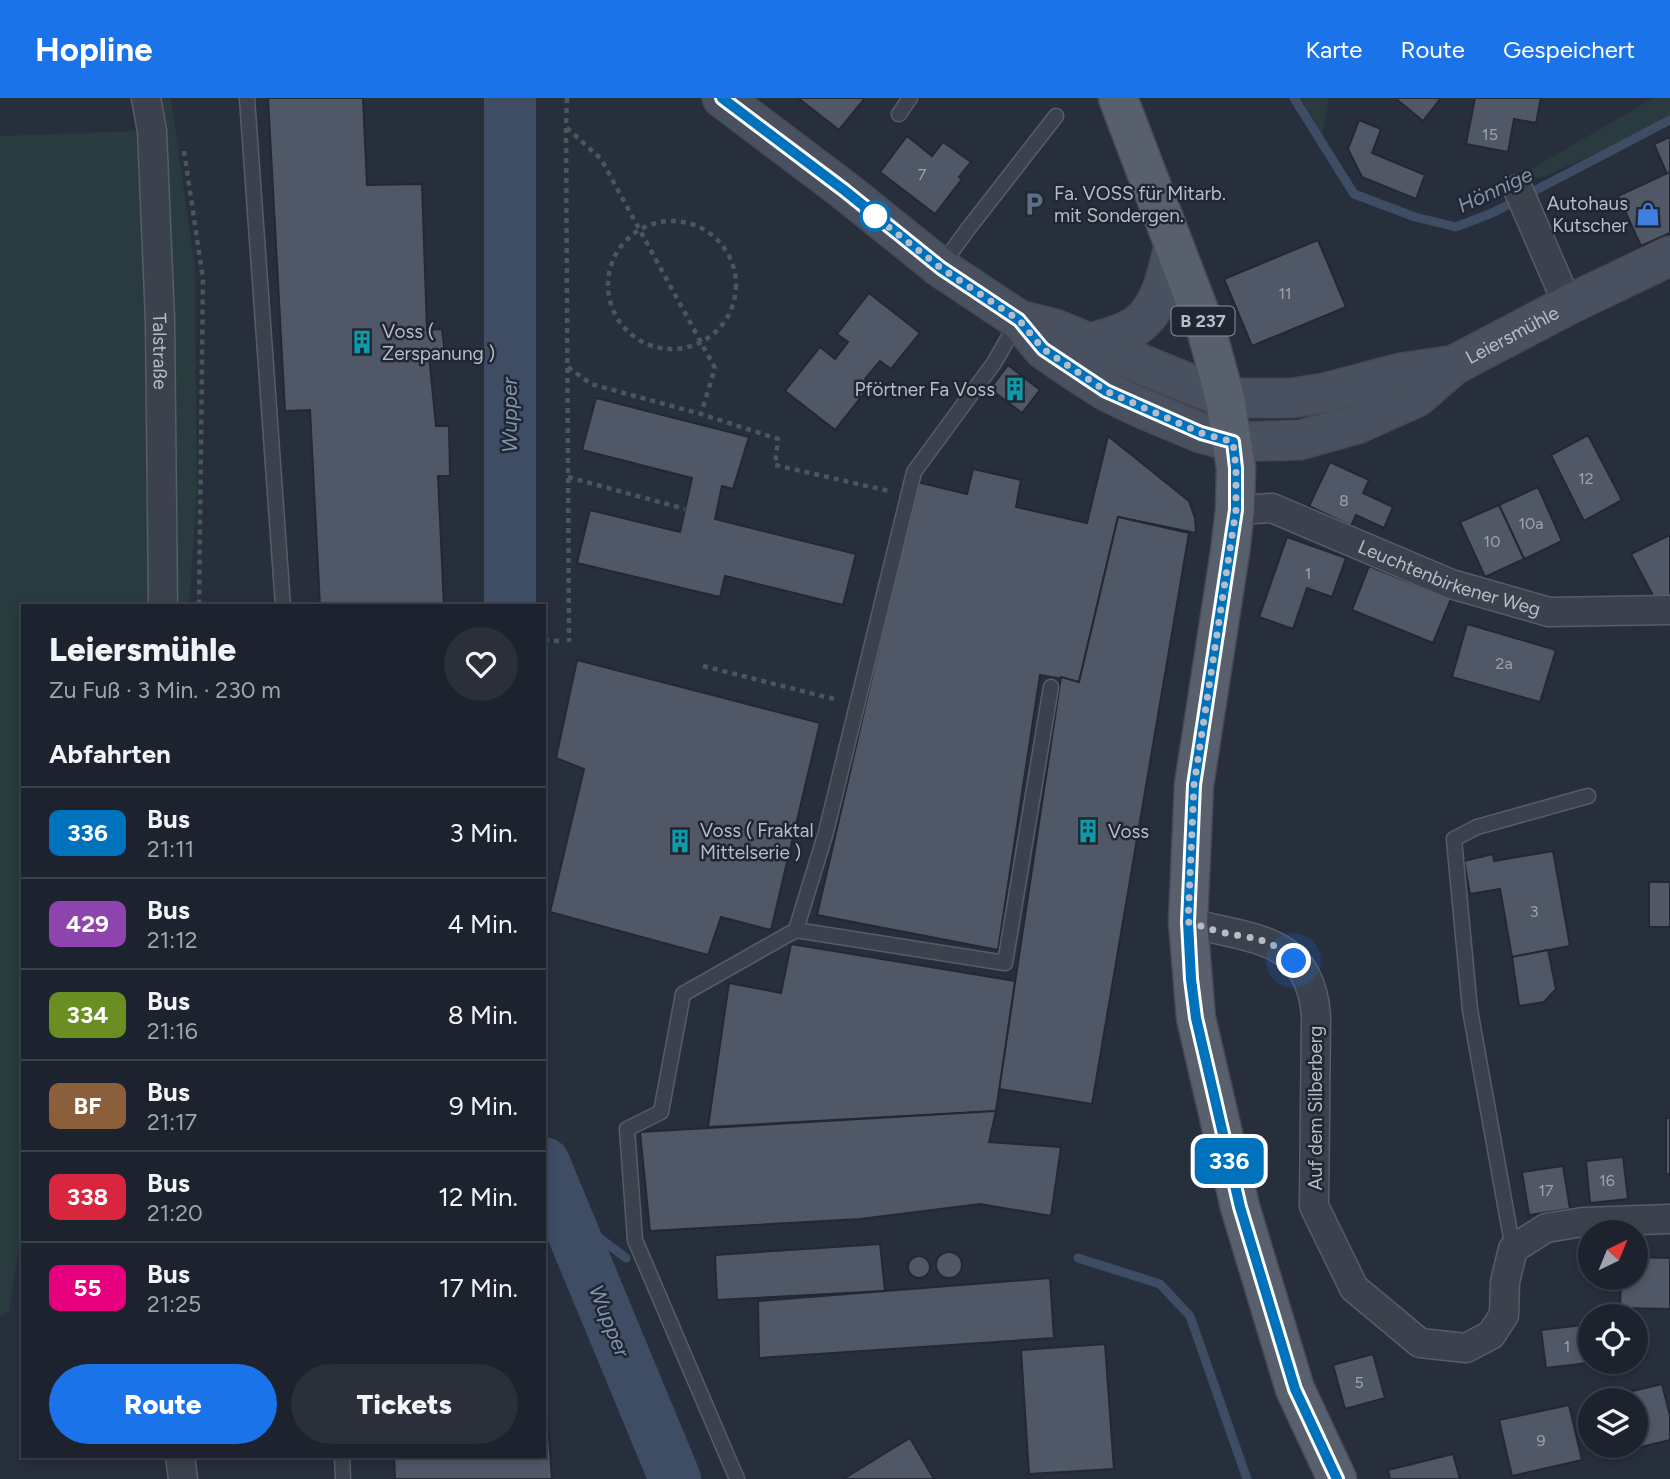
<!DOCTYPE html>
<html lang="de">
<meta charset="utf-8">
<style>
body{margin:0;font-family:Figtree,sans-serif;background:#2a2f3a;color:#f1f3f6;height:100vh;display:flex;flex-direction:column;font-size:26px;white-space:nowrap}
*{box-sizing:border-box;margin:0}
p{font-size:23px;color:#a0a4aa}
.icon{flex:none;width:38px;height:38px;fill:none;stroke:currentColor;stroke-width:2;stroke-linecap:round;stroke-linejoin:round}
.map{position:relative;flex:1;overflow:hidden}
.sheet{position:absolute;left:21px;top:506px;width:525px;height:854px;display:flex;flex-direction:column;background:#1d232e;border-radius:0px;box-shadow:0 4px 10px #0003,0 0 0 2px #3b404a}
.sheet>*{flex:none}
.badge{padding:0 14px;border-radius:10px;font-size:24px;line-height:46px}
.needle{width:46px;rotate:43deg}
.tools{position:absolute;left:1578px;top:1122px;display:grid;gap:14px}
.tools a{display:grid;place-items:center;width:70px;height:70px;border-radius:50%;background:#1d232e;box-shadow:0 4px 10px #0003,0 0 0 2px #3b404a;font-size:35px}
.you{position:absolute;width:35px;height:35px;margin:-18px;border:5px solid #fff;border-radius:50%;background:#1a73e8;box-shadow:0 0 0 10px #1a73e833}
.map>.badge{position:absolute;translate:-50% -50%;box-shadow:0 0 0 4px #fff}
h2{padding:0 28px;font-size:26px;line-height:63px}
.round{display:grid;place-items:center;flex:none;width:74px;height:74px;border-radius:37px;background:#2a2f3a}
.head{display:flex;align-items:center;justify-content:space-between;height:119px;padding:0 28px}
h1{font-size:33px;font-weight:800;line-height:52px}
.button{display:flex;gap:14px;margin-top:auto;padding:14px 28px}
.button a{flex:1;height:80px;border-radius:42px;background:#1a73e8;color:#fff;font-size:28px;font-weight:800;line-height:80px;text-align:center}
.button a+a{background:#2a2f3a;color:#f1f3f6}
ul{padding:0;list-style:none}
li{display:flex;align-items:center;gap:21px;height:91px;padding:0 28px;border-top:2px solid #3b404a}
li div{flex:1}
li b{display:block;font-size:26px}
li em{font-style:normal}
li .badge{min-width:77px;font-weight:700;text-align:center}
header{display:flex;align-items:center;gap:42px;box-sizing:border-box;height:98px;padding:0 35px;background:#1a73e8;color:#fff}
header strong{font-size:33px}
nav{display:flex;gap:38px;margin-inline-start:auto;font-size:24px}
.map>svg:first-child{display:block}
.green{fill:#293b3e}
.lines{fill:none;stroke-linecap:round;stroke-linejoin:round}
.stream{stroke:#3e4c64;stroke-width:9}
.river{stroke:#3e4c64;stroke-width:52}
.building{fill:#505868;stroke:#222934;stroke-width:2}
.lane-casing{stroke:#565d68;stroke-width:17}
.street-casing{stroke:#565d68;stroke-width:31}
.secondary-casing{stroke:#444b56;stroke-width:41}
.primary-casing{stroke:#444b56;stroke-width:41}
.path{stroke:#47585b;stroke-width:4.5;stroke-dasharray:5 5;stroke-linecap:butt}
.lane{stroke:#3b424d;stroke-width:14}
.street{stroke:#3b424d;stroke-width:28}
.secondary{stroke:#495160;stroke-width:38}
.primary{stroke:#59606d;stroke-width:38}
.line-casing{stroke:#fff;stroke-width:16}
.line{stroke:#0072bc;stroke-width:10}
.walk{stroke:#b7bdc8;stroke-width:7;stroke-dasharray:0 12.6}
.stop-dot{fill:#fff;stroke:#0072bc;stroke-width:3.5}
.labels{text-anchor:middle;stroke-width:5;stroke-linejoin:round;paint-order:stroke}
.number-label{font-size:16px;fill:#9da4b0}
.shield{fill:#202732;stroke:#8a909b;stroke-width:2}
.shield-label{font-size:18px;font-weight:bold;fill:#b7bdc8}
.poi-label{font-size:19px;fill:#b7bdc8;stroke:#202732;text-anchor:start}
.street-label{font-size:19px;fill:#b7bdc8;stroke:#202732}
.water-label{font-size:21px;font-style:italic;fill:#8192ad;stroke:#202732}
</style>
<header>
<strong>Hopline</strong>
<nav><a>Karte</a><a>Route</a><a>Gespeichert</a></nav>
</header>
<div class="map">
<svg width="1670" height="1381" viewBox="0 0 1670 1381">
<rect width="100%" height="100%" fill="#272f3d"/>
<g class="green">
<polygon points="155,0 171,0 195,171 197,398 189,507 23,508 23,1118 9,1213 0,1219 0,38 160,32"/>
<polygon points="1299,0 1329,0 1322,40"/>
<polygon points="1653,0 1670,0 1670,24 1540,80 1518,79"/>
</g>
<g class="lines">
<g class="stream">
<polyline points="1294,0 1354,96 1415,119 1456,129 1492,115 1670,22"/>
<polyline points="564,1113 626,1160"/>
<polyline points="1078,1160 1160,1186 1190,1218 1247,1381"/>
</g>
<g class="river">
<polyline points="510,0 510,508"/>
<polyline points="544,1065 675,1381"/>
</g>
</g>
<g class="building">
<polygon points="268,0 363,0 367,87 422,86 427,232 442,231 445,256 429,257 436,328 449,328 450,378 438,378 444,508 320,508 310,312 285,313"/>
<polygon points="798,0 865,0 839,32"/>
<polygon points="1395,0 1441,0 1423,23"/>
<polygon points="1475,0 1541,0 1536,25 1514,21 1508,54 1466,46"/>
<polygon points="1359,22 1381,31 1372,55 1425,77 1416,101 1362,79 1348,51"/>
<polygon points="907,38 932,58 943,44 971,64 959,79 962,81 935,116 880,74"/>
<polygon points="1670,39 1670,74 1667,76 1654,46"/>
<polygon points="1670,74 1670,135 1641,148 1618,98"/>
<polygon points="1318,142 1346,209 1252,248 1224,181"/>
<polygon points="869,195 920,235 891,271 880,263 865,281 869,289 835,332 785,293 820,249 835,261 848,244 837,236"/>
<polygon points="1008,267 1040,292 1022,315 990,291"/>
<polygon points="596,300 749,339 733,391 722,388 715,421 856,456 843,507 725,478 720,499 577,465 590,412 680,434 692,380 582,352"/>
<polygon points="1588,337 1622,402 1584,423 1551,357"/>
<polygon points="1108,338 1189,403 1195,420 1196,435 1118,419 1079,584 1040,577 998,852 817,817 917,384 967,396 973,371 1021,382 1016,409 1087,425"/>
<polygon points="1330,364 1369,382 1363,395 1393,409 1384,430 1356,417 1351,428 1309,408"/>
<polygon points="1538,389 1562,443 1524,461 1499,407"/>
<polygon points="1499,407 1524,461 1485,479 1460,424"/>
<polygon points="1118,419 1189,435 1092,1006 999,991 1061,579 1079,584"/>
<polygon points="1670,437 1670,501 1658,507 1631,456"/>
<polygon points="1287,439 1346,460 1332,499 1307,490 1293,531 1259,519"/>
<polygon points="1369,468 1451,501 1433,545 1352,512"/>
<polygon points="1467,526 1556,552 1540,604 1452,579"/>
<polygon points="577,562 820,625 771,832 721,819 708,857 550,814 584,671 556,660"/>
<polygon points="1553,753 1570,848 1512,859 1500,791 1470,796 1464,763 1493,756 1494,763"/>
<rect x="1649" y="784" width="21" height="45"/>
<polygon points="791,846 1015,883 996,1013 708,1029 729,885 781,895"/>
<polygon points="1548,852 1556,891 1544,904 1519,908 1512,859"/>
<polygon points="996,1013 989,1044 1061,1049 1051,1118 980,1106 860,1121 650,1133 640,1034"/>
<rect x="1666" y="1020" width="4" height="56"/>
<polygon points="1623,1059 1628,1101 1590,1105 1586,1063"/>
<polygon points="1563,1068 1570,1111 1529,1117 1522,1074"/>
<polygon points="880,1146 885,1193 717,1202 715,1157"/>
<circle cx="949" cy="1167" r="13"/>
<circle cx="919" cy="1169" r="11"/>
<polygon points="1636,1159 1670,1160 1670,1211 1620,1210 1621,1180 1636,1180"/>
<polygon points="1050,1180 1054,1240 759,1260 758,1203"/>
<polygon points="1591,1226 1591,1264 1596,1264 1546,1270 1541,1232"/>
<polygon points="1105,1246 1114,1371 1029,1376 1021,1252"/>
<polygon points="1373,1256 1385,1300 1345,1311 1333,1267"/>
<polygon points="544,1270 552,1381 395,1381 394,1358 544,1358"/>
<polygon points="1662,1286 1670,1318 1670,1342 1608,1357 1606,1348 1636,1348 1636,1302 1595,1302"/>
<polygon points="1569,1307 1582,1362 1512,1378 1499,1322"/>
<polygon points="910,1340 934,1381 843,1381"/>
<polygon points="1453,1356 1460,1381 1390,1381 1388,1372"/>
</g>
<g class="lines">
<g class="lane-casing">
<g id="lane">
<polyline points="247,0 283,508"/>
<polyline points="899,16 910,0"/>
<polyline points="941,168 968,131 1056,18"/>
<polyline points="796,832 1005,865 1051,589"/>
<polyline points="1513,1151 1470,912 1454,741 1477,729 1588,698"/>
<polyline points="342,1358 343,1381"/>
<polyline points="737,1381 635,1142 627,1031 661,1014 683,896 796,832 826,734 914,374 994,265 1018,223"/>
</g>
</g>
<g class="street-casing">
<g id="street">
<path id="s1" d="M146,0L152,33L160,222L163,508"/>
<polyline points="1518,91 1568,207"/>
<path id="s2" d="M1235,412L1272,410L1451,486L1549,514L1670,512"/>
<path d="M1188,824C1248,842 1310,836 1316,918L1314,1108L1354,1190L1420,1245L1466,1250L1491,1237L1504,1217L1505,1184L1513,1151L1546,1130L1583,1124L1670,1121"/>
<polyline points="180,1358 183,1381"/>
</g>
</g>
<g class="secondary-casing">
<g id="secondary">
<path id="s3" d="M722,0L844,92L941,170L1019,222L1043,251L1075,273L1106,293L1141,310L1201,335L1233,344L1300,342L1357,326L1417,299L1454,267L1568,207L1670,158"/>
<polyline points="1023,223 1055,231 1225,300 1292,300 1324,295 1400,275 1454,267"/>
<path d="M1088,246C1104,241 1122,237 1136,228C1161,211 1167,175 1174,148"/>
</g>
</g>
<g class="primary-casing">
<polyline id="primary" points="1118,0 1206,231 1225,300 1236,370 1235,412 1230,454 1194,687 1188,824 1196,920 1240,1109 1295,1291 1337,1381"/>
</g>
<g class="path">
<polyline points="567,0 566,29 601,61 715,270 701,316 778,341 775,367 889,393"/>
<polyline points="566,30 569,544"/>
<polyline points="184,53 203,181 199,508"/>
<circle cx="672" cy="187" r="64"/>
<polyline points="568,269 591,286 701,316"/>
<polyline points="568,379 685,411"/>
<polyline points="544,542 560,543"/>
<polyline points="703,568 838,602"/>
</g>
<use href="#lane" class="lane"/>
<use href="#street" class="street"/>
<use href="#secondary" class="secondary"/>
<use href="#primary" class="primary"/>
</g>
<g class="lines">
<g class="line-casing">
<polyline id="line" points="722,0 844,92 941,170 1019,222 1043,251 1106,293 1201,335 1233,344 1236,370 1236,412 1194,687 1188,824 1191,881 1196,920 1240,1109 1295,1291 1337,1381"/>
</g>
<use href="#line" class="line"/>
<path class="walk" d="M875,118L872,116L941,170L1019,222L1043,251L1106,293L1201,335L1233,344L1236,370V412L1194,687L1188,824C1199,827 1209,831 1220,834C1252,841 1268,838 1294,863"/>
</g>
<defs>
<g id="parking-bare" transform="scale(1.89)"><path d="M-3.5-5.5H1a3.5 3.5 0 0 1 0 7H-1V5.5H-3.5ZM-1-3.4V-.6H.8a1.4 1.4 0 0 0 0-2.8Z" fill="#5c6f8a" stroke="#202732" stroke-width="2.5" paint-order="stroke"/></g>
<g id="shop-bare" transform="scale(1.89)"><path d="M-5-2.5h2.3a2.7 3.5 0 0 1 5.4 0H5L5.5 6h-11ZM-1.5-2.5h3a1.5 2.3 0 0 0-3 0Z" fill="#3f7fe0" stroke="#202732" stroke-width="2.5" paint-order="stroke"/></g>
<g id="building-bare" transform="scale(1.89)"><path d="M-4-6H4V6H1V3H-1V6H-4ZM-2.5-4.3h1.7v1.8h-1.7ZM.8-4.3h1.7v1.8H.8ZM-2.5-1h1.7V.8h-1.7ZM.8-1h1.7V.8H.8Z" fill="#0f9aa8" stroke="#202732" stroke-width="2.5" paint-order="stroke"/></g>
</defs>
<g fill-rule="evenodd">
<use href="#parking-bare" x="1034" y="106"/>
<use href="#shop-bare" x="1648" y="116"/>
<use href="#building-bare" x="362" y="244"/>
<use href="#building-bare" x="1015" y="291"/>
<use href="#building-bare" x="1088" y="733"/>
<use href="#building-bare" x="680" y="743"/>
</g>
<circle class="stop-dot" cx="875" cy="118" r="14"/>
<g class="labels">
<g class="number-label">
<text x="1490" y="42">15</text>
<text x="922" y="82">7</text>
<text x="1285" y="201">11</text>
<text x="1586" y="386">12</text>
<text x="1344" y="408">8</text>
<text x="1531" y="431">10a</text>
<text x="1492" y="449">10</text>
<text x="1308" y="481">1</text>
<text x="1504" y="571">2a</text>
<text x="1534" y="819">3</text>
<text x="1607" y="1088">16</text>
<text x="1546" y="1098">17</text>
<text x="1567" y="1254">1</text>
<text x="1359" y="1290">5</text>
<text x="1541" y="1348">9</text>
</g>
<rect class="shield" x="1171.5" y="208.5" width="63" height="29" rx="5"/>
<g class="shield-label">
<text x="1203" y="229">B 237</text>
</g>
<g class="poi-label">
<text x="1054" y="102">Fa. VOSS für Mitarb.<tspan x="1054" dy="22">mit Sondergen.</tspan></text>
<text x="1628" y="112" text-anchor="end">Autohaus<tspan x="1628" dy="22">Kutscher</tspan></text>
<text x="382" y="240">Voss (<tspan x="382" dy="22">Zerspanung )</tspan></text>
<text x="995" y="298" text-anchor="end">Pförtner Fa Voss</text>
<text x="700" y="739">Voss ( Fraktal<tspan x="700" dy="22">Mittelserie )</tspan></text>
<text x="1108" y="740">Voss</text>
</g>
<g class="street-label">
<text dy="7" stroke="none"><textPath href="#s3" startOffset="928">Leiersmühle</textPath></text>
<text dy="7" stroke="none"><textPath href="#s1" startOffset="254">Talstraße</textPath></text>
<text dy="7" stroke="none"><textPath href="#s2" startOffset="228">Leuchtenbirkener Weg</textPath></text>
<text transform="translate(1315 1010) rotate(-90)" y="7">Auf dem Silberberg</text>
</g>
<g class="water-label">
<text transform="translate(1495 92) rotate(-25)" y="7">Hönnige</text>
<text transform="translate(510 317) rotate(-90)" y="7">Wupper</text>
<text transform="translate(609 1223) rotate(68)" y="7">Wupper</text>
</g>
</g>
</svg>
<div class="tools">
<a><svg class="needle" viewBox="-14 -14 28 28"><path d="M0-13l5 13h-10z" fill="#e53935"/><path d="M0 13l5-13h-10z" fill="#a0a4aa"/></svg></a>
<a><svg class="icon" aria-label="locate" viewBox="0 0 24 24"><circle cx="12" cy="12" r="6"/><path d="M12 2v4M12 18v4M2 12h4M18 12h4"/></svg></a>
<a><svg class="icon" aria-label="layers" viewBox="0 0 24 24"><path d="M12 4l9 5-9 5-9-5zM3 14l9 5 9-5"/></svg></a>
</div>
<div class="you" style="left:1294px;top:863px"></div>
<b class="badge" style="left:1229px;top:1063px;background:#0072bc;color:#fff">336</b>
<section class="sheet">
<div class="head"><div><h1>Leiersmühle</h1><p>Zu Fuß · 3 Min. · 230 m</p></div><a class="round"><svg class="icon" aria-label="heart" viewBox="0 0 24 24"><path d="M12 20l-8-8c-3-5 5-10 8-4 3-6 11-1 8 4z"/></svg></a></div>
<h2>Abfahrten</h2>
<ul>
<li><span class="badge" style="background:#0072bc;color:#fff">336</span><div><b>Bus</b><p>21:11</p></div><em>3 Min.</em></li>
<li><span class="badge" style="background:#8e44ad;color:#fff">429</span><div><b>Bus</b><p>21:12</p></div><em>4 Min.</em></li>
<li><span class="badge" style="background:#6b8e23;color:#fff">334</span><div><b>Bus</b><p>21:16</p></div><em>8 Min.</em></li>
<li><span class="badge" style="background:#8b5e3c;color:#fff">BF</span><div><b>Bus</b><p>21:17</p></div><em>9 Min.</em></li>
<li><span class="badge" style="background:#d7263d;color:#fff">338</span><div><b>Bus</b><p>21:20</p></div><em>12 Min.</em></li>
<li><span class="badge" style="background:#e6007e;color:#fff">55</span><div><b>Bus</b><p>21:25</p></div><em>17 Min.</em></li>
</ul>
<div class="button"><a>Route</a><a>Tickets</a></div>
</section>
</div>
